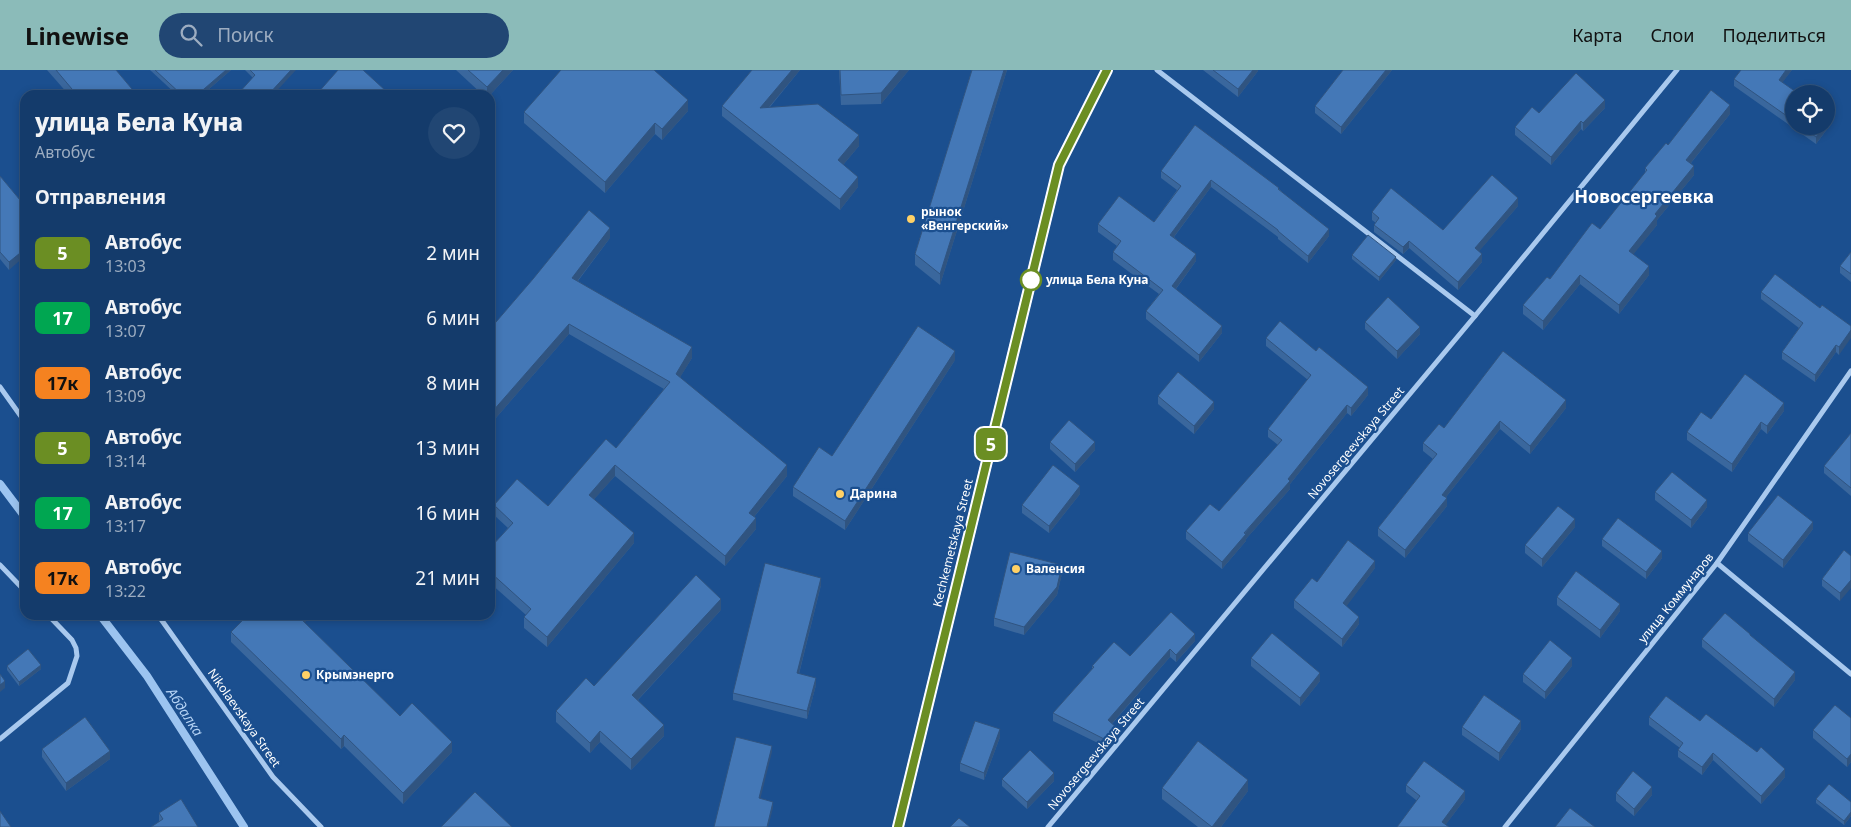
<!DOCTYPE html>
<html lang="ru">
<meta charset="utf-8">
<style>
body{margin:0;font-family:"Noto Sans",sans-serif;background:#214673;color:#f1f3f6;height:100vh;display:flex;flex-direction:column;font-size:19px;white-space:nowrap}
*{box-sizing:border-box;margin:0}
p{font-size:16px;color:#9dadc1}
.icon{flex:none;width:28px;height:28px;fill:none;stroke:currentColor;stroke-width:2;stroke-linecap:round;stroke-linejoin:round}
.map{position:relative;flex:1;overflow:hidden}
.panel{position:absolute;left:20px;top:20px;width:475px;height:530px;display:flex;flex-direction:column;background:#143b6b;border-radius:15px;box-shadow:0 2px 8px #0003,0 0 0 1px #33557e}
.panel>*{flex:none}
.badge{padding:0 10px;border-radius:8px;font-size:18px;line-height:32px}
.tools{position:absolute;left:1785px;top:15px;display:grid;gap:10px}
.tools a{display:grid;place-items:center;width:50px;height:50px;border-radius:50%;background:#143b6b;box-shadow:0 2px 8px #0003,0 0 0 1px #33557e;font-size:25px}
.map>.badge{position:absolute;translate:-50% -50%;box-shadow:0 0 0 2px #fff}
h2{padding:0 15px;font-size:19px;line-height:45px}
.round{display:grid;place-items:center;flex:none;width:52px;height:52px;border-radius:26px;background:#214673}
.headline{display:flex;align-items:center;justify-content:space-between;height:85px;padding:0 15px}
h1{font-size:24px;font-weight:800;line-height:38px}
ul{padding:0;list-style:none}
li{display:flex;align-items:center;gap:15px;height:65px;padding:0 15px}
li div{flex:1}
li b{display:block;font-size:19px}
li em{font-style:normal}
li .badge{min-width:55px;font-weight:700;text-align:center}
header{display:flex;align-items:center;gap:30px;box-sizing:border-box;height:70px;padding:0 25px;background:#8bbbb9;color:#111}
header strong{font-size:24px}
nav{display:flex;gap:28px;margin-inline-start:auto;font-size:18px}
.search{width:350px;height:45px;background:#214673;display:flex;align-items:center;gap:12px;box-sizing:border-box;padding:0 18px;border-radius:28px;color:#9dadc1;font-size:19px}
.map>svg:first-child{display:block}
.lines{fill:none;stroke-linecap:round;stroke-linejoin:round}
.stream{stroke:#9cc4f0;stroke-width:8}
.street{stroke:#a9c9ee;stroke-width:5}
.primary{stroke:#f0f6ff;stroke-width:12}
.wall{fill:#3a679d}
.shaded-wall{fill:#305480}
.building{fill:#4478b7;stroke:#305480}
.line-casing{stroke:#fff;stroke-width:11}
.line{stroke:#6b8e23;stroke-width:8}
.poi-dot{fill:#ffd166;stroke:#1b4f8f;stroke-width:2}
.stop-dot{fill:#fff;stroke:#6b8e23;stroke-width:2.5}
.labels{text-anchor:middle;stroke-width:4.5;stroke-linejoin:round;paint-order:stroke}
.poi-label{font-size:12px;font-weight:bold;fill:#fff;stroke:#1b4f8f;text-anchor:start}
.stop-label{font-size:12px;font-weight:bold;fill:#fff;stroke:#1b4f8f;text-anchor:start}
.street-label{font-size:12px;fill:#fff;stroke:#1b4f8f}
.water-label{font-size:14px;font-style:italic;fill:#b5d3f5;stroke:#1b4f8f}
.district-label{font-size:18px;font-weight:bold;fill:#fff;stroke:#1b4f8f}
</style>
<header>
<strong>Linewise</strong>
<div class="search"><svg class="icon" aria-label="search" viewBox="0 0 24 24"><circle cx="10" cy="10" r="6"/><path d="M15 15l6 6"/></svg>Поиск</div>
<nav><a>Карта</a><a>Слои</a><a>Поделиться</a></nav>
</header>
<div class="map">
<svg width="1851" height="757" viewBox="0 0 1851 757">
<rect width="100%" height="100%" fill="#1b4f8f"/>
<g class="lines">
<g class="stream">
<polyline points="0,414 25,447"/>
<polyline points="100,545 147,606 244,757"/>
</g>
<g class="street">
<polyline points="1157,0 1475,246"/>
<polyline points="0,317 25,352"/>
<polyline points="1717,493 1851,604"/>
<polyline points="0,495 25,521"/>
<polyline points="158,545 273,707 321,757"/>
<polyline points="0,669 68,613 77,586 76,578 72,570 48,545"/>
<polyline points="1048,757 1475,246 1677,0"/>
<polyline points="1505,757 1717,493 1851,301"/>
</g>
<polyline class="primary" points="898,757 1059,95 1107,0"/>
</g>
<g class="wall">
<polygon points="47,0 116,0 137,25 69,25"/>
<polygon points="150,0 231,0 202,25 177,25"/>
<polygon points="245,0 296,0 253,8"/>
<polygon points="456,0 513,0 490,25 483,25"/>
<polygon points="752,0 800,0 770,37 859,76 843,95 858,117 840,140 722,46 722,36"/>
<polygon points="839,0 909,0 881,34 841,35"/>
<polygon points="972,0 1007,0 940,215 915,195 915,184"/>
<polygon points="1203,0 1258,0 1258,1 1238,27"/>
<polygon points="1343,0 1392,0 1341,64 1315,43 1315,36"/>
<polygon points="1792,0 1782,12 1794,24 1794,56 1826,56 1831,54 1816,74 1734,16 1734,9"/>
<polygon points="1605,38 1583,61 1581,59 1551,95 1515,65 1515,57 1539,43"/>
<polygon points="688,41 662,70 655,64 605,123 524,53 524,42"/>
<polygon points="1730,44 1691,93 1694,105 1657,150 1657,155 1633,184 1649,205 1619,244 1580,214 1543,260 1523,244 1523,235 1600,159 1645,103 1645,98 1668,75"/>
<polygon points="1161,101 1279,119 1329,166 1308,193 1278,169 1278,167 1211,117 1174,167 1196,191 1176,219 1222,263 1199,292 1146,249 1146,241 1159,224 1113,190 1113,182 1117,176 1098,162 1098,154 1154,152 1177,120 1161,108"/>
<polygon points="0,106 25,136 9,200 0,189"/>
<polygon points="1518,136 1478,182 1482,192 1458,220 1409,178 1403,184 1374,162 1374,155 1376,153 1372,150 1372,142 1443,160"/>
<polygon points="610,168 578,211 692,288 680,307 787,406 754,447 756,459 725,496 615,406 594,429 634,473 547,577 524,558 524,547 526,545 490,513 490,478 508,458 494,445 494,435 548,436 616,378 664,319 569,264 495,349 495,355 490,259"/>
<polygon points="1851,182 1851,212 1840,203 1840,196"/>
<polygon points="1352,185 1396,190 1379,211 1352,189"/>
<polygon points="1761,222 1820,238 1851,256 1839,285 1836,282 1815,312 1782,289 1782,282 1799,258 1761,229"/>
<polygon points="1365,252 1420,264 1397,289 1365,259"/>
<polygon points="1266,268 1368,325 1351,346 1347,343 1290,414 1290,419 1246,469 1246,471 1222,499 1186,469 1186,461 1219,441 1278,375 1268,367 1268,359 1308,310 1266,276"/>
<polygon points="955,290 845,460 793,426 793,417"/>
<polygon points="1158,326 1214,339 1194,364 1158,334"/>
<polygon points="1566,338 1530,384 1500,359 1446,427 1447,436 1405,488 1378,466 1378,458 1433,389 1423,381 1423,373 1444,358"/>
<polygon points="1784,341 1767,364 1761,359 1732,402 1687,370 1687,362 1711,349"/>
<polygon points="1851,363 1851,426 1824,403 1824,396"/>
<polygon points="1050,372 1095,380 1075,402 1050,379"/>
<polygon points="1655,422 1707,437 1691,458 1655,430"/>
<polygon points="1080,424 1049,463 1022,443 1022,435"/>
<polygon points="1575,457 1542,497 1525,483 1525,475"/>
<polygon points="1813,459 1783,498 1748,471 1748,463"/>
<polygon points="1602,469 1662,488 1646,509 1602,476"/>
<polygon points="1844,480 1840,531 1822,516 1822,509"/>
<polygon points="1375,498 1346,536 1359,554 1342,577 1294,538 1294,530 1317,512"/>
<polygon points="1062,503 1057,525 1024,565 994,556 994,548"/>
<polygon points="821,515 799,604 816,615 807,649 733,630 733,623"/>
<polygon points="1557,527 1620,541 1600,568 1557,535"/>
<polygon points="721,540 638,630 664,666 631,700 600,672 590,683 556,652 556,641 594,616"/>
<polygon points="305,553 400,646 452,682 403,734 344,676 341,679 231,572 231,562"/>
<polygon points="1750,566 1795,610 1774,637 1702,577 1702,569"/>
<polygon points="1195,571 1176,592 1170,587 1112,654 1118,667 1108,678 1053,651 1053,643 1092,599 1092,596"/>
<polygon points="1251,588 1320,611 1300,636 1251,596"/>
<polygon points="7,596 41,599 19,616 7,600"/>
<polygon points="1572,596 1545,629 1523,612 1523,604"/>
<polygon points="1649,647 1700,651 1757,682 1785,707 1761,734 1713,690 1702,705 1678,687 1678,680 1680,678 1649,655"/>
<polygon points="1851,648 1851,692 1847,697 1813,668 1813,660"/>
<polygon points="1462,657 1521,659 1499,691 1462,665"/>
<polygon points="1000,667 984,710 960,701 960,693"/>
<polygon points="42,679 110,689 66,721 42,687"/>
<polygon points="1002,709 1054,711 1027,739 1002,716"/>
<polygon points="1406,715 1465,729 1446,754 1406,722"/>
<polygon points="1162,718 1248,721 1221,757 1198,757 1162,729"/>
<polygon points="1616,723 1652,725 1634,746 1616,731"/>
<polygon points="1816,729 1851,732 1851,746 1844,755 1816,733"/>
<polygon points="159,743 198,757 159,751"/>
</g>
<g class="shaded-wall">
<polygon points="226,0 231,0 202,25 197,25"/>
<polygon points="291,0 296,0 273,25 268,25"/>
<polygon points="503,0 513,0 490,25 487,25 487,17"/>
<polygon points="792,0 800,0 760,48 760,38"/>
<polygon points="900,0 909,0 881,34 881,23"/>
<polygon points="1004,0 1007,0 940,215 940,204"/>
<polygon points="1253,0 1258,0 1258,1 1238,27 1238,19"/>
<polygon points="1386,0 1392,0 1341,64 1341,57"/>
<polygon points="1786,0 1792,0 1779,17 1779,10"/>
<polygon points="688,30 688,41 662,70 662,59"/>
<polygon points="1605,30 1605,38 1583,61 1583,53"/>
<polygon points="1730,35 1730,44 1686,99 1686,90"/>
<polygon points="1831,47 1831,54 1816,74 1816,67 1824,56 1826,56 1826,53"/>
<polygon points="1581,51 1581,59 1551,95 1551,87"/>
<polygon points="655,53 655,64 605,123 605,112"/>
<polygon points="859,65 859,76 838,101 838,90"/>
<polygon points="1694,96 1694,105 1657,150 1657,155 1629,190 1629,181 1655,144"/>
<polygon points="858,107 858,117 840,140 840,129"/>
<polygon points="1211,110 1211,117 1170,172 1170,165"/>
<polygon points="1518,128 1518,136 1475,186 1475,178"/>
<polygon points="610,158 610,168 572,218 572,208"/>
<polygon points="1329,159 1329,166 1308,193 1308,186"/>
<polygon points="1409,171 1409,178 1403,184 1403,177"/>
<polygon points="25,179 25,186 9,200 9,192"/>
<polygon points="1196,184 1196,191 1172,224 1172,216"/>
<polygon points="1482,184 1482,192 1458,220 1458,212"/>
<polygon points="1396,187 1396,190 1379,211 1379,207"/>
<polygon points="1649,196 1649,205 1619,244 1619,235"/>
<polygon points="1580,205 1580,214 1543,260 1543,251"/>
<polygon points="569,254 569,264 495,349 495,355 490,360 490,350 492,342"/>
<polygon points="1222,256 1222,263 1199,292 1199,285"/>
<polygon points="1420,257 1420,264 1397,289 1397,281"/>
<polygon points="1851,260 1851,268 1839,285 1839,277"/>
<polygon points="1836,275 1836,282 1815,312 1815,305"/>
<polygon points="692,277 692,288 676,314 676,304"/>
<polygon points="955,281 955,290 845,460 845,451"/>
<polygon points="1368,317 1368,325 1351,346 1351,338"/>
<polygon points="1566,330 1566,338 1530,384 1530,376"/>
<polygon points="1214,332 1214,339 1194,364 1194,356"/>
<polygon points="1784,333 1784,341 1767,364 1767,356"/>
<polygon points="1347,335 1347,343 1290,414 1290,419 1246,469 1246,471 1222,499 1222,492"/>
<polygon points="1500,351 1500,359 1442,432 1442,425"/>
<polygon points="1761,352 1761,359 1732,402 1732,394"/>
<polygon points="1095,372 1095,380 1075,402 1075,394"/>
<polygon points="615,395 615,406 589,435 589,425"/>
<polygon points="787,395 787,406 749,453 749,443"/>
<polygon points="1080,416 1080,424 1049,463 1049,456"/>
<polygon points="1447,428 1447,436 1405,488 1405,480"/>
<polygon points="1707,430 1707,437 1691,458 1691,450"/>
<polygon points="756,448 756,459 725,496 725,486"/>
<polygon points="1575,449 1575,457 1542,497 1542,489"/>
<polygon points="1813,452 1813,459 1783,498 1783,490"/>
<polygon points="634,463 634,473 547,577 547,567"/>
<polygon points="1662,481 1662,488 1646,509 1646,502"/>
<polygon points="1375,491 1375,498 1343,541 1343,533"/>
<polygon points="1062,495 1062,503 1057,525 1024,565 1024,557"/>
<polygon points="821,508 821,515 797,611 797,603"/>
<polygon points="1851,510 1851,518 1840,531 1840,523"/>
<polygon points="721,529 721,540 632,636 632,625"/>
<polygon points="1620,534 1620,541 1600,568 1600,560"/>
<polygon points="303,545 312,545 300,558 300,548"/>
<polygon points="1359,547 1359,554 1342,577 1342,569"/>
<polygon points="1195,564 1195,571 1176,592 1176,585"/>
<polygon points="1170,579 1170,587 1108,658 1108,650"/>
<polygon points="1572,588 1572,596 1545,629 1545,622"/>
<polygon points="41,595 41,599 19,616 19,612"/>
<polygon points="1795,602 1795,610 1774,637 1774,629"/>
<polygon points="1320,603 1320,611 1300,636 1300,628"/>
<polygon points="816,608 816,615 807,649 807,641"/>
<polygon points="5,611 5,618 0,622 0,615"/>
<polygon points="1521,651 1521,659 1499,691 1499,683"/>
<polygon points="664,655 664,666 631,700 631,689"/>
<polygon points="1000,659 1000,667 984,710 984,703"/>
<polygon points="1118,659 1118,667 1108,678 1108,671"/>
<polygon points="600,661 600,672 590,683 590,673"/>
<polygon points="344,665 344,676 341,679 341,669"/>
<polygon points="452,672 452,682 403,734 403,723"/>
<polygon points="772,676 772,682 759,734 759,728"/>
<polygon points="110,681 110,689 66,721 66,713"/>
<polygon points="1713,683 1713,690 1702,705 1702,697"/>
<polygon points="1851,684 1851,692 1847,697 1847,689"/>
<polygon points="1785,699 1785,707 1761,734 1761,726"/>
<polygon points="1054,703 1054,711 1027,739 1027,732"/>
<polygon points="1248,710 1248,721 1221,757 1212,757"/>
<polygon points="1652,717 1652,725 1634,746 1634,739"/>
<polygon points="1465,721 1465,729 1444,757 1442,752"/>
<polygon points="773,732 773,738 768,757 767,757"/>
<polygon points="1851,742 1851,746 1844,755 1844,751"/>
</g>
<g class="building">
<polygon points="56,0 116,0 137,25 77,25"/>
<polygon points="155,0 226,0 197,25 182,25"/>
<polygon points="250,0 291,0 268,25 237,25 255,5"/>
<polygon points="338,0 363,0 386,21 382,25 316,25"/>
<polygon points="468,0 503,0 487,17"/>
<polygon points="561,0 654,0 688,30 662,59 655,53 605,112 524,42"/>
<polygon points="752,0 792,0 760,38 818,34 859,65 838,90 858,107 840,129 722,36"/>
<polygon points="840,0 900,0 881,23 841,25"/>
<polygon points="972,0 1004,0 940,204 915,184"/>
<polygon points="1213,0 1253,0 1238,19"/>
<polygon points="1343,0 1386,0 1341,57 1315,36"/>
<polygon points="1741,0 1786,0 1779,10 1799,24 1794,24 1794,51 1734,9"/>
<polygon points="1576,3 1605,30 1583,53 1581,51 1551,87 1515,57 1532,37 1539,43"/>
<polygon points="1711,20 1730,35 1686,90 1694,96 1655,144 1657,146 1629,181 1649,196 1619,235 1580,205 1543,251 1523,235 1547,207 1550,209 1592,153 1600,159 1647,100 1645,98 1666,73 1668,75"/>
<polygon points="1826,44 1831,47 1826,53"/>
<polygon points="1195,55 1279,118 1278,119 1329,159 1308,186 1278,161 1278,160 1211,110 1170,165 1196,184 1172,216 1222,256 1199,285 1146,241 1163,220 1113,182 1121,171 1098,154 1119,126 1154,152 1181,116 1161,101"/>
<polygon points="1801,56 1824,56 1816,67"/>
<polygon points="1492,105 1518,128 1475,178 1482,184 1458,212 1409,171 1403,177 1374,155 1379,148 1372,142 1391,118 1443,160"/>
<polygon points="0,106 25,136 25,179 9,192 0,182"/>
<polygon points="589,140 610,158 572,208 692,277 676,304 787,395 749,443 756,448 725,486 615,395 589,425 634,463 547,567 524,547 531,539 490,502 490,478 513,453 494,435 517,409 548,436 606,369 616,378 670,312 569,254 492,342 495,344 490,350 490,259 533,209"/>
<polygon points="1368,165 1396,187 1379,207 1352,185"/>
<polygon points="1851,182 1851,204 1840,196"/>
<polygon points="1775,204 1820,238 1822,235 1851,256 1851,260 1839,277 1836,275 1815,305 1782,282 1803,253 1761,222"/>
<polygon points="1388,227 1420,257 1397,281 1365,252"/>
<polygon points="1280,251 1316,281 1319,277 1368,317 1351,338 1347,335 1288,409 1290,411 1244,463 1246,464 1222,492 1186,461 1210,434 1219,441 1282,370 1268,359 1311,305 1266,268"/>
<polygon points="918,256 955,281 845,451 793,417 819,377 832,386"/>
<polygon points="1503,281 1566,330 1530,376 1500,351 1442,425 1447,428 1405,480 1378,458 1437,384 1423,373 1439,354 1444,358"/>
<polygon points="1178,302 1214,332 1194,356 1158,326"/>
<polygon points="1745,304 1784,333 1767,356 1761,352 1732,394 1687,362 1701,342 1711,349"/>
<polygon points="1069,350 1095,372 1075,394 1050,372"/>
<polygon points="1851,363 1851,418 1824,396"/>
<polygon points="1053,395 1080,416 1049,456 1022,435"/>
<polygon points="1672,402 1707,430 1691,450 1655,422"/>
<polygon points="1778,425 1813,452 1783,490 1748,463"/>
<polygon points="1558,436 1575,449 1542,489 1525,475"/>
<polygon points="1618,448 1662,481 1646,502 1602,469"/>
<polygon points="1348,470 1375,491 1343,533 1359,547 1342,569 1294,530 1312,508 1317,512"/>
<polygon points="1844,480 1851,486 1851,510 1840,523 1822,509"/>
<polygon points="1010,482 1062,495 1057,517 1024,557 994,548"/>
<polygon points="765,493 821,508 797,603 816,608 807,641 733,623"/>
<polygon points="1576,501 1620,534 1600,560 1557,527"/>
<polygon points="696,505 721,529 632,625 664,655 631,689 600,661 590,673 556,641 586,608 594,616"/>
<polygon points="1171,542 1195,564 1176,585 1170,579 1108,650 1118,659 1108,671 1053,643 1094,597 1092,596 1114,572 1130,586"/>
<polygon points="1725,543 1750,564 1750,565 1795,602 1774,629 1702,569"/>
<polygon points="248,545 303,545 300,548 400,646 412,633 452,672 403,723 344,665 341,669 231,562"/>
<polygon points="1272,563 1320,603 1300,628 1251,588"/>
<polygon points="1550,570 1572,588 1545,622 1523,604"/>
<polygon points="28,579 41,595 19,612 7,596"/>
<polygon points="0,604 5,611 0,615"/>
<polygon points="1484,625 1521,651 1499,683 1462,657"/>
<polygon points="1666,626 1700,651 1706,644 1757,682 1761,677 1785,699 1761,726 1713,683 1702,697 1678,680 1683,673 1649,647"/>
<polygon points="1835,635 1851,648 1851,684 1847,689 1813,660"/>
<polygon points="85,647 110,681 66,713 42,679"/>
<polygon points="975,651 1000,659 984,703 960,693"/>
<polygon points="736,667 772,676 759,728 773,732 767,757 714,757"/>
<polygon points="1198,671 1248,710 1212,757 1162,718"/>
<polygon points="1030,680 1054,703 1027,732 1002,709"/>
<polygon points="1424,691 1465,721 1442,752 1449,757 1397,757 1420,726 1406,715"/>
<polygon points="1633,701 1652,717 1634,739 1616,723"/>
<polygon points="1829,714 1851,732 1851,742 1844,751 1816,729"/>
<polygon points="475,722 512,757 441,757"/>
<polygon points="181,729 198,757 151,757 163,749 159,743"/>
<polygon points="1570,738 1595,757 1555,757"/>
<polygon points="0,741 11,757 0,757"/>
<polygon points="959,748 970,757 950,757"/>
</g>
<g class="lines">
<g class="line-casing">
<polyline id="line" points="898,757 1059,95 1107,0"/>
</g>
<use href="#line" class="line"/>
</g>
<g class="poi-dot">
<circle cx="911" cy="149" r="5"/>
<circle cx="840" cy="424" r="5"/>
<circle cx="1016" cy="499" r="5"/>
<circle cx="306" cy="605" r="5"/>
</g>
<circle class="stop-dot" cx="1031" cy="210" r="10"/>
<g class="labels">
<g class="poi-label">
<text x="921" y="146">рынок<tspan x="921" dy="14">«Венгерский»</tspan></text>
<text x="850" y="428">Дарина</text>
<text x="1026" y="503">Валенсия</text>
<text x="316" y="609">Крымэнерго</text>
</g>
<g class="stop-label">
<text x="1046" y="214">улица Бела Куна</text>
</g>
<g class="street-label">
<text transform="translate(1356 373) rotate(-50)" y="4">Novosergeevskaya Street</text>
<text transform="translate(953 473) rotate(-76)" y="4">Kechkemetskaya Street</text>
<text transform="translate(1676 528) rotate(-51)" y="4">улица Коммунаров</text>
<text transform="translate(244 648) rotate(55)" y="4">Nikolaevskaya Street</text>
<text transform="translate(1096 684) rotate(-50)" y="4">Novosergeevskaya Street</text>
</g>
<g class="water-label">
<text transform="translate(185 642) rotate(57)" y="5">Абдалка</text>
</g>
<g class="district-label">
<text x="1644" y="133">Новосергеевка</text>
</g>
</g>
</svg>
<div class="tools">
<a><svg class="icon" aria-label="locate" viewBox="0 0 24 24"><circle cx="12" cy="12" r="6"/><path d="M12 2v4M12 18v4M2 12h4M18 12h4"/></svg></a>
</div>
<b class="badge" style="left:991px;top:374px;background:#6b8e23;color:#fff">5</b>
<section class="panel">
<div class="headline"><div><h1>улица Бела Куна</h1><p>Автобус</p></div><a class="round"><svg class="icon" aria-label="heart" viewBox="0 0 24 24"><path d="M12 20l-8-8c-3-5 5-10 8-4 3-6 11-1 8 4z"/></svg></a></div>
<h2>Отправления</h2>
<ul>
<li><span class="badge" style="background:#6b8e23;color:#fff">5</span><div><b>Автобус</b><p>13:03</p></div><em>2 мин</em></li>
<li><span class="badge" style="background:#00a651;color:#fff">17</span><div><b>Автобус</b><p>13:07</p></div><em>6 мин</em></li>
<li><span class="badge" style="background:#f58220;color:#111">17к</span><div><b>Автобус</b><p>13:09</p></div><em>8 мин</em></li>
<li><span class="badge" style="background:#6b8e23;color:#fff">5</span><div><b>Автобус</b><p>13:14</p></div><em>13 мин</em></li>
<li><span class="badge" style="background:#00a651;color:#fff">17</span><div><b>Автобус</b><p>13:17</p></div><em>16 мин</em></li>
<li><span class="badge" style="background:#f58220;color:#111">17к</span><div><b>Автобус</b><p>13:22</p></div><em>21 мин</em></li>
</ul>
</section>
</div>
